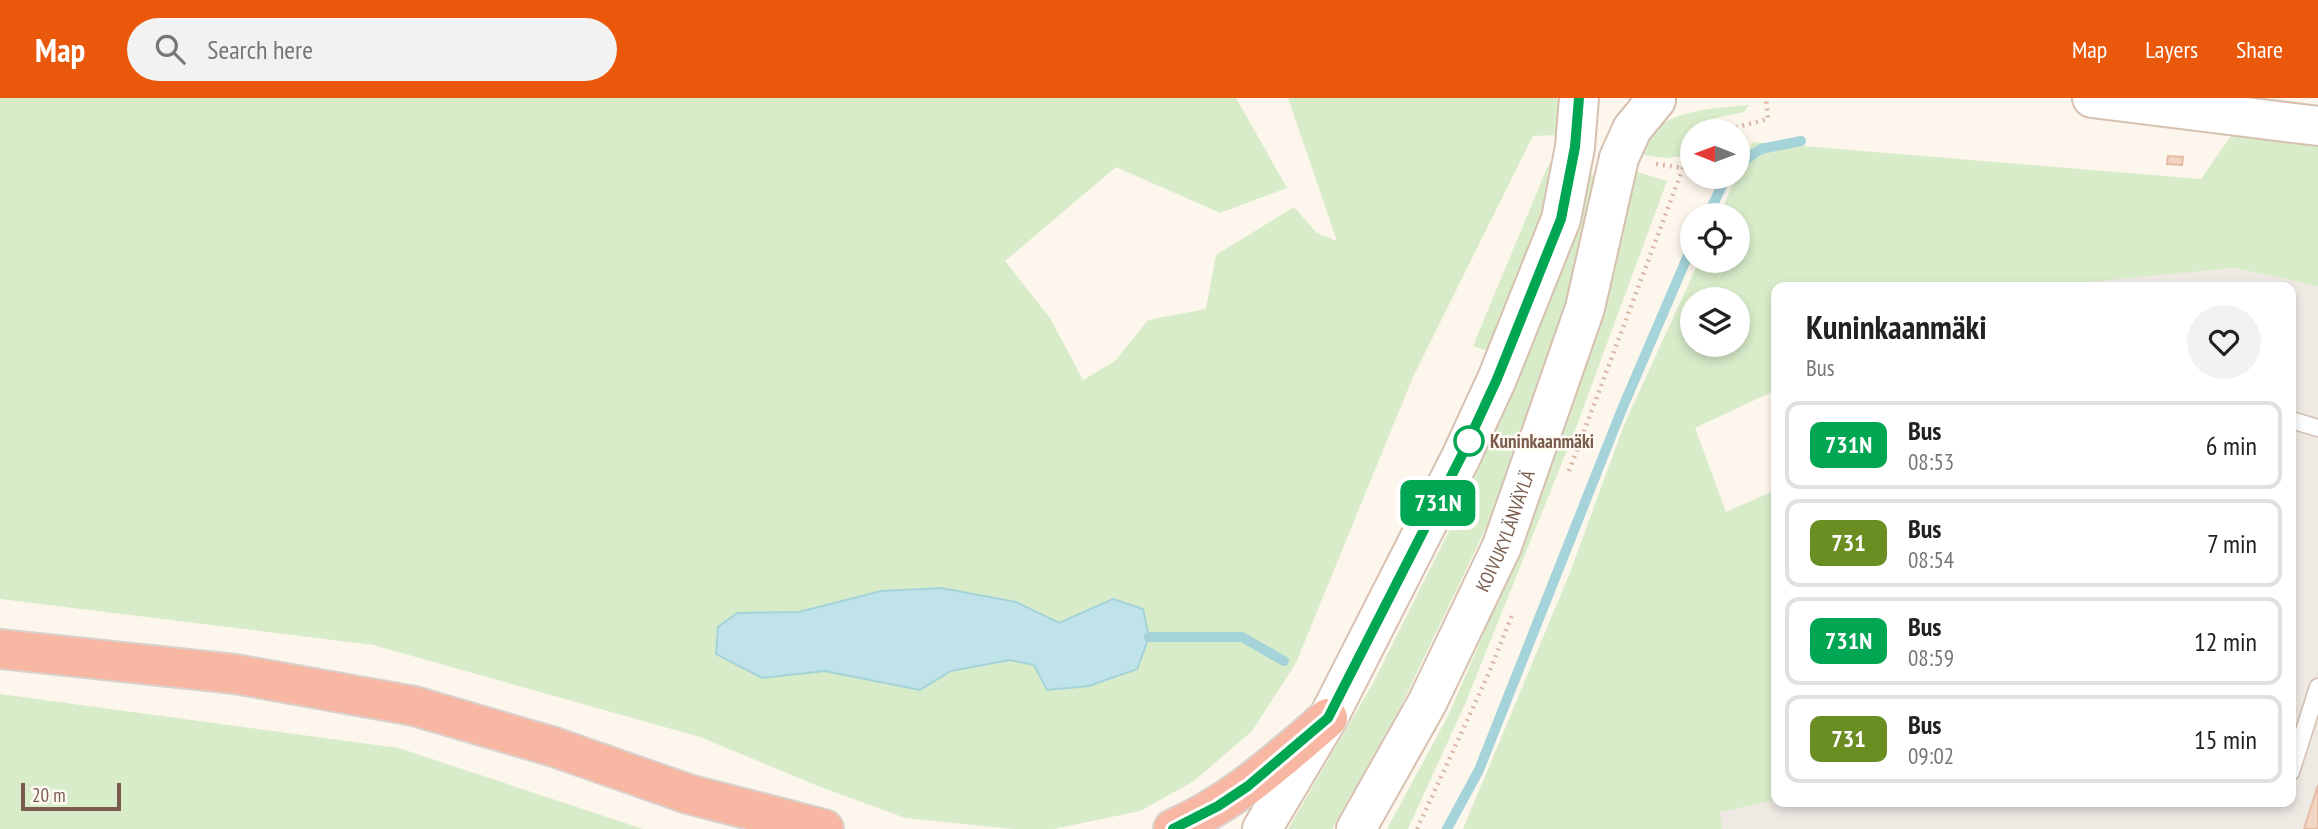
<!DOCTYPE html>
<meta charset="utf-8">
<style>
body{margin:0;font-family:"PT Sans Narrow",sans-serif;background:#f2f2f2;color:#222;height:100vh;display:flex;flex-direction:column;font-size:26px;white-space:nowrap}
*{box-sizing:border-box;margin:0}
p{font-size:23px;color:#767676}
.icon{flex:none;width:38px;height:38px;fill:none;stroke:currentColor;stroke-width:2;stroke-linecap:round;stroke-linejoin:round}
.map{position:relative;flex:1;overflow:hidden}
.drawer{position:absolute;left:1771px;top:184px;width:525px;height:525px;display:flex;flex-direction:column;background:#fff;border-radius:14px;box-shadow:0 4px 10px #0003}
.drawer>*{flex:none}
.badge{padding:0 14px;border-radius:10px;font-size:24px;line-height:46px}
.needle{width:46px;rotate:271deg}
.fabs{position:absolute;left:1680px;top:21px;display:grid;gap:14px}
.fabs a{display:grid;place-items:center;width:70px;height:70px;border-radius:50%;background:#fff;box-shadow:0 4px 10px #0003;font-size:35px}
.scale{position:absolute;left:21px;bottom:18px;width:100px;box-sizing:border-box;padding-left:7px;border:4px solid #7a5c4d;border-top:0;font-size:19px;line-height:24px;white-space:nowrap;color:#7a5c4d;-webkit-text-stroke:5px #fffaf3;paint-order:stroke}
.map>.badge{position:absolute;translate:-50% -50%;box-shadow:0 0 0 4px #fff}
.round{display:grid;place-items:center;flex:none;width:74px;height:74px;border-radius:37px;background:#f2f2f2}
.summary{display:flex;align-items:center;justify-content:space-between;height:119px;padding:0 35px}
h1{font-size:33px;font-weight:600;line-height:52px}
ul{padding:0;list-style:none}
li{display:flex;align-items:center;gap:21px;height:88px;margin:0 14px 10px;padding:0 21px;border:4px solid #e0e0e0;border-radius:14px}
li div{flex:1}
li b{display:block;font-size:26px}
li em{font-style:normal}
li .badge{min-width:77px;font-weight:700;text-align:center}
header{display:flex;align-items:center;gap:42px;box-sizing:border-box;height:98px;padding:0 35px;background:#ea580c;color:#fff}
header strong{font-size:33px}
nav{display:flex;gap:38px;margin-inline-start:auto;font-size:24px}
.search{width:490px;height:63px;background:#f2f2f2;display:flex;align-items:center;gap:18px;box-sizing:border-box;padding:0 24px;border-radius:38px;color:#767676;font-size:26px}
.map>svg:first-child{display:block}
.industrial{fill:#efe9e4}
.green{fill:#d8ecc9;fill-rule:evenodd}
.water{fill:#bfe3e8;stroke:#a5d3da;stroke-width:2}
.lines{fill:none;stroke-linecap:round;stroke-linejoin:round}
.stream{stroke:#a5d3da;stroke-width:10}
.building{fill:#f3d5c3;stroke:#e6bba3;stroke-width:2}
.lane-casing{stroke:#d1beb0;stroke-width:19}
.secondary-casing{stroke:#d6c0b0;stroke-width:42}
.highway-casing{stroke:#dad1cd;stroke-width:42}
.path{stroke:#d9b8a5;stroke-width:4.5;stroke-dasharray:2 5;stroke-linecap:butt}
.lane{stroke:#fff;stroke-width:16}
.secondary{stroke:#fff;stroke-width:38}
.highway{stroke:#f7b7a3;stroke-width:38}
.line-casing{stroke:#fff;stroke-width:16}
.line{stroke:#00a651;stroke-width:10}
.stop-dot{fill:#fff;stroke:#00a651;stroke-width:3.5}
.labels{text-anchor:middle;stroke-width:5;stroke-linejoin:round;paint-order:stroke}
.stop-label{font-size:19px;font-weight:bold;fill:#7a5c4d;stroke:#fffaf3;text-anchor:start}
.street-label{font-size:19px;fill:#7a5c4d;stroke:#fffaf3}
</style>
<header>
<strong>Map</strong>
<div class="search"><svg class="icon" aria-label="search" viewBox="0 0 24 24"><circle cx="10" cy="10" r="6"/><path d="M15 15l6 6"/></svg>Search here</div>
<nav><a>Map</a><a>Layers</a><a>Share</a></nav>
</header>
<div class="map">
<svg width="2318" height="731" viewBox="0 0 2318 731">
<rect width="100%" height="100%" fill="#fdf6ec"/>
<polygon class="industrial" points="2234,170 2318,188 2318,731 1722,731 1719,714 1776,702 2291,704 2291,189 2037,188"/>
<g class="green">
<polygon points="0,0 1236,0 1287,90 1220,115 1116,69 1005,163 1050,220 1083,282 1115,263 1148,222 1206,211 1216,157 1294,109 1317,135 1337,143 1288,0 1557,0 1559,14 1558,37 1533,38 1413,279 1296,565 1252,633 1194,683 1140,713 1054,731 1013,731 905,720 818,688 700,639 373,547 0,501"/>
<path d="M1749,7L1744,14L1711,21L1698,33H1692V44L1684,58L1666,60L1634,56C1640,49 1645,40 1651,34C1676,11 1717,10 1749,7Z"/>
<path d="M2233,35L2318,48V188L2234,170L2034,189H1776V292L1695,330L1726,414L1776,392V702L1720,714L1722,731H1463L1569,477L1624,327L1699,163H1738V117H1719L1753,44L2201,81ZM1692,201H1738V247H1692Z"/>
<polygon points="1552,63 1558,63 1546,123 1487,253 1473,248 1547,70"/>
<polygon points="1627,71 1667,83 1574,335 1465,606 1408,731 1387,731 1449,616 1482,539 1556,339"/>
<polygon points="1584,76 1600,78 1581,170 1495,411 1400,610 1332,731 1288,731 1372,587 1467,397 1539,230 1561,165"/>
<polygon points="0,596 399,650 643,731 0,731"/>
</g>
<polygon class="water" points="941,490 1016,504 1059,525 1113,501 1143,511 1149,539 1137,571 1089,588 1047,592 1034,567 1010,562 951,573 920,592 825,573 762,580 716,556 718,529 737,515 799,514 881,493"/>
<g class="lines">
<g class="stream">
<polyline points="1738,67 1761,51 1801,43"/>
<polyline points="1708,117 1726,79"/>
<polyline points="1149,539 1242,539 1284,563"/>
<polyline points="1447,731 1479,672 1622,311 1692,148"/>
</g>
</g>
<g class="building">
<polygon points="2168,58 2183,59 2182,67 2167,66"/>
<polygon points="2318,687 2318,731 2304,731"/>
</g>
<g class="lines">
<g class="lane-casing">
<g id="lane">
<polyline points="2291,322 2318,330"/>
<polyline points="2291,674 2318,589"/>
</g>
</g>
<g class="secondary-casing">
<g id="secondary">
<polyline points="2092,0 2318,28"/>
<polyline points="1262,731 1328,620 1461,359 1497,281 1561,121 1575,49 1579,0"/>
<path id="s1" d="M1356,731L1427,605L1502,448L1585,210L1619,60L1632,31L1656,2"/>
</g>
</g>
<g class="highway-casing">
<g id="highway">
<polyline points="0,551 235,576 414,608 554,649 688,696 824,731"/>
<path d="M1173,731C1234,704 1278,663 1328,620"/>
</g>
</g>
<g class="path">
<polyline points="1722,33 1768,21 1766,0"/>
<polyline points="1656,66 1683,70"/>
<polyline points="1569,373 1683,70 1692,57"/>
<polyline points="1417,731 1489,575 1512,517"/>
</g>
<use href="#lane" class="lane"/>
<use href="#secondary" class="secondary"/>
<use href="#highway" class="highway"/>
</g>
<g class="lines">
<g class="line-casing">
<polyline id="line" points="1173,731 1218,708 1248,688 1328,620 1461,359 1497,281 1561,121 1575,49 1579,0"/>
</g>
<use href="#line" class="line"/>
</g>
<circle class="stop-dot" cx="1469" cy="343" r="14"/>
<g class="labels">
<g class="stop-label">
<text x="1490" y="350">Kuninkaanmäki</text>
</g>
<g class="street-label">
<text dy="7" stroke="none"><textPath href="#s1" startOffset="334">KOIVUKYLÄNVÄYLÄ</textPath></text>
</g>
</g>
</svg>
<div class="fabs">
<a><svg class="needle" viewBox="-14 -14 28 28"><path d="M0-13l5 13h-10z" fill="#e53935"/><path d="M0 13l5-13h-10z" fill="#767676"/></svg></a>
<a><svg class="icon" aria-label="locate" viewBox="0 0 24 24"><circle cx="12" cy="12" r="6"/><path d="M12 2v4M12 18v4M2 12h4M18 12h4"/></svg></a>
<a><svg class="icon" aria-label="layers" viewBox="0 0 24 24"><path d="M12 4l9 5-9 5-9-5zM3 14l9 5 9-5"/></svg></a>
</div>
<div class="scale">20 m</div>
<b class="badge" style="left:1438px;top:405px;background:#00a651;color:#fff">731N</b>
<section class="drawer">
<div class="summary"><div><h1>Kuninkaanmäki</h1><p>Bus</p></div><a class="round"><svg class="icon" aria-label="heart" viewBox="0 0 24 24"><path d="M12 20l-8-8c-3-5 5-10 8-4 3-6 11-1 8 4z"/></svg></a></div>
<ul>
<li><span class="badge" style="background:#00a651;color:#fff">731N</span><div><b>Bus</b><p>08:53</p></div><em>6 min</em></li>
<li><span class="badge" style="background:#6b8e23;color:#fff">731</span><div><b>Bus</b><p>08:54</p></div><em>7 min</em></li>
<li><span class="badge" style="background:#00a651;color:#fff">731N</span><div><b>Bus</b><p>08:59</p></div><em>12 min</em></li>
<li><span class="badge" style="background:#6b8e23;color:#fff">731</span><div><b>Bus</b><p>09:02</p></div><em>15 min</em></li>
</ul>
</section>
</div>
